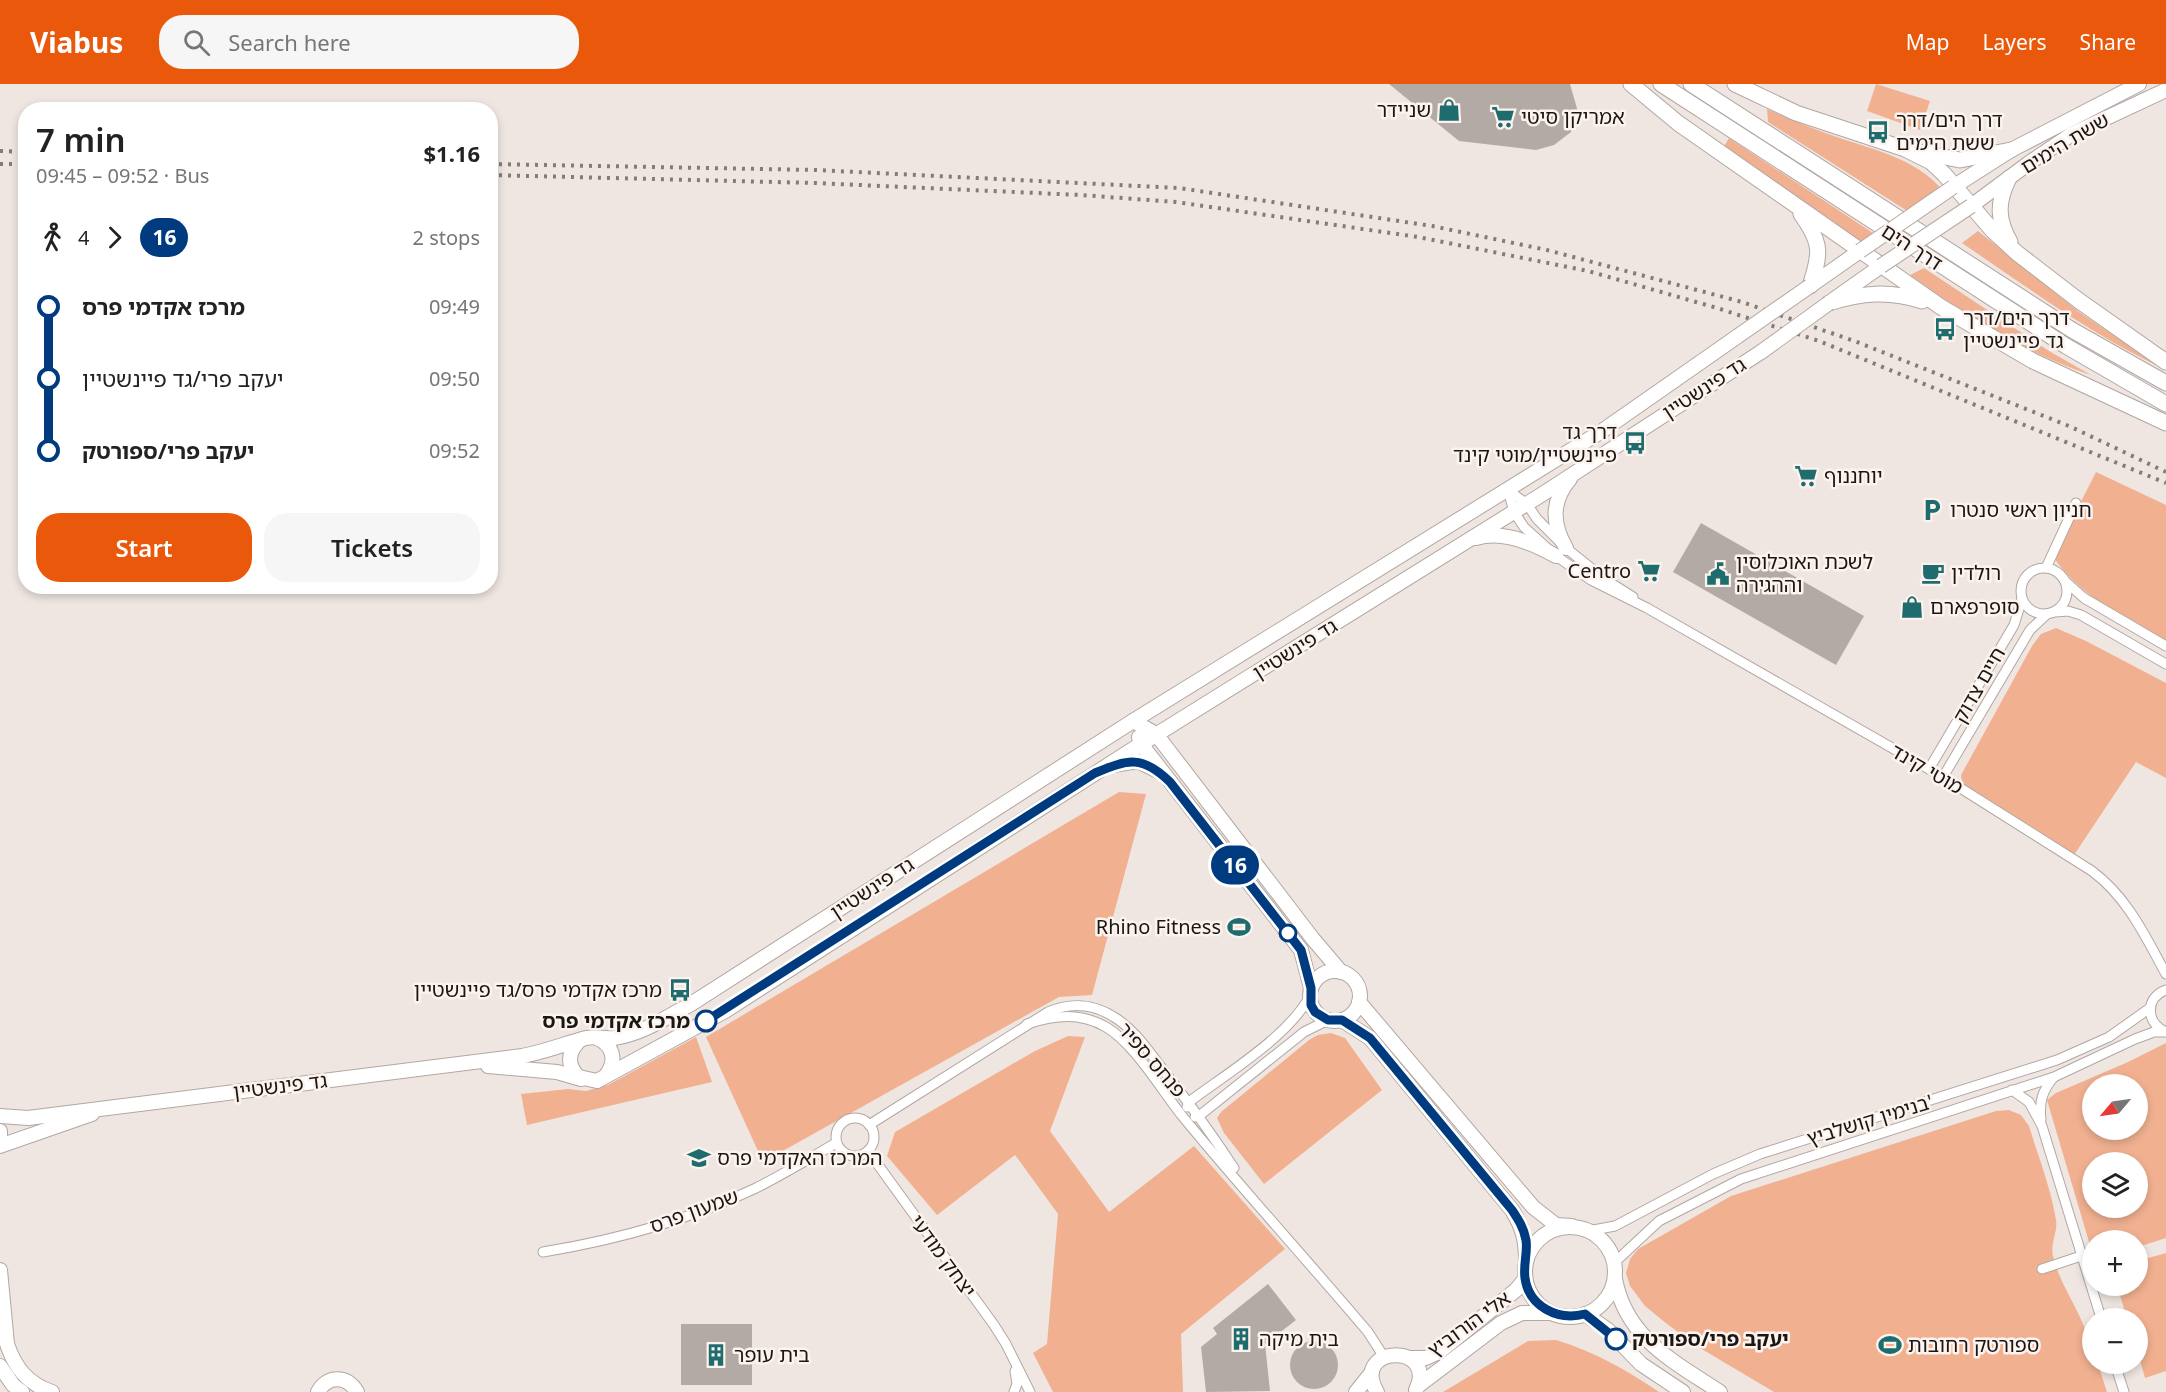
<!DOCTYPE html>
<meta charset="utf-8">
<style>
body{margin:0;font-family:"Noto Sans","Noto Sans Hebrew",sans-serif;background:#f6f6f6;color:#222;height:100vh;display:flex;flex-direction:column;font-size:22px;white-space:nowrap}
*{box-sizing:border-box;margin:0}
p{font-size:20px;color:#767676}
.icon{flex:none;width:33px;height:33px;fill:none;stroke:currentColor;stroke-width:2;stroke-linecap:round;stroke-linejoin:round}
.map{position:relative;flex:1;overflow:hidden}
.drawer{position:absolute;left:18px;top:18px;width:480px;height:492px;display:flex;flex-direction:column;background:#fff;border-radius:24px;box-shadow:0 3px 9px #0003}
.drawer>*{flex:none}
.badge{padding:0 12px;border-radius:20px;font-size:21px;line-height:39px}
.needle{width:39px;rotate:241deg}
.buttons{position:absolute;left:2082px;top:990px;display:grid;gap:12px}
.buttons a{display:grid;place-items:center;width:66px;height:66px;border-radius:50%;background:#fff;box-shadow:0 3px 9px #0003;font-size:30px}
.map>.badge{position:absolute;translate:-50% -50%;box-shadow:0 0 0 3px #fff}
.legs{display:flex;align-items:center;gap:9px;height:66px;padding:0 18px;font-size:20px}
.legs p{margin-inline-start:auto}
.headline{display:flex;align-items:center;justify-content:space-between;height:102px;padding:0 18px}
h1{font-size:33px;font-weight:600;line-height:45px}
.primary-button{display:flex;gap:12px;margin-top:auto;padding:12px 18px}
.primary-button a{flex:1;height:69px;border-radius:24px;background:#ea580c;color:#fff;font-size:24px;font-weight:600;line-height:69px;text-align:center}
.primary-button a+a{background:#f6f6f6;color:#222}
ul{padding:0 18px;list-style:none}
li{display:flex;align-items:center;gap:21px;height:72px;font-size:22px}
li i{display:grid;place-items:center;width:9px;height:100%;margin:0 8px;background:currentColor}
li i::after{content:'';width:15px;height:15px;margin:-8px;border:4px solid;border-radius:50%;background:#fff}
li p{margin-inline-start:auto}
li:first-child i{background:linear-gradient(#0000 50%,currentColor 0)}
li:last-child i{background:linear-gradient(currentColor 50%,#0000 0)}
header{display:flex;align-items:center;gap:36px;box-sizing:border-box;height:84px;padding:0 30px;background:#ea580c;color:#fff}
header strong{font-size:28px}
nav{display:flex;gap:33px;margin-inline-start:auto;font-size:21px}
.search{width:420px;height:54px;background:#f6f6f6;display:flex;align-items:center;gap:15px;box-sizing:border-box;padding:0 21px;border-radius:24px;color:#767676;font-size:22px}
.map>svg:first-child{display:block}
.green{fill:#f1b191;fill-rule:evenodd}
.building{fill:#b3aaa5}
.lines{fill:none;stroke-linecap:round;stroke-linejoin:round}
.street-casing{stroke:#b1a7a3;stroke-width:11}
.secondary-casing{stroke:#b1a7a3;stroke-width:16}
.primary-casing{stroke:#b1a7a3;stroke-width:17}
.street{stroke:#fff;stroke-width:9}
.secondary{stroke:#fff;stroke-width:14}
.primary{stroke:#fff;stroke-width:15}
.rail{stroke:#827c79;stroke-width:4;stroke-dasharray:3 6;stroke-linecap:butt}
.secondary-bridge-casing{stroke:#b1a7a3;stroke-width:16;stroke-linecap:butt}
.secondary-bridge{stroke:#fff;stroke-width:14}
.line-1-casing{stroke:#fff;stroke-width:14}
.line-1{stroke:#003b80;stroke-width:9}
.stop-1-dot{fill:#fff;stroke:#003b80;stroke-width:3}
.labels{text-anchor:middle;stroke-width:5;stroke-linejoin:round;paint-order:stroke}
.poi-label{font-size:20px;fill:#191614;stroke:#fdf3ee;text-anchor:start}
.street-label{font-size:20px;fill:#191614;stroke:#fdf3ee}
.stop-label{font-size:20px;font-weight:bold;fill:#191614;stroke:#fdf3ee;text-anchor:end}
</style>
<header>
<strong>Viabus</strong>
<div class="search"><svg class="icon" aria-label="search" viewBox="0 0 24 24"><circle cx="10" cy="10" r="6"/><path d="M15 15l6 6"/></svg>Search here</div>
<nav><a>Map</a><a>Layers</a><a>Share</a></nav>
</header>
<div class="map">
<svg width="2166" height="1308" viewBox="0 0 2166 1308">
<rect width="100%" height="100%" fill="#efe6e1"/>
<g class="green">
<polygon points="1876,0 1930,17 1920,46 1867,27"/>
<path d="M1767,25C1790,35 1813,45 1837,53C1874,66 1918,75 1943,107L1912,130L1768,38Z"/>
<polygon points="1729,54 1876,151 1863,163 1723,64"/>
<path d="M1978,147L2079,228L2164,285C2092,251 2028,204 1962,159Z"/>
<path d="M1924,184L2049,267L2091,291C2024,269 1966,231 1910,191Z"/>
<path d="M2096,388L2166,421V558C2123,532 2083,515 2053,473Z"/>
<polygon points="2056,544 2086,557 2166,599 2166,694 2136,678 2074,771 1967,706 1962,699 1961,691 2032,562 2041,550"/>
<polygon points="1119,708 1146,710 1092,911 1059,913 763,1078 706,953"/>
<polygon points="1331,949 1345,954 1382,1006 1264,1100 1224,1049 1217,1034 1221,1028 1309,956 1318,951"/>
<polygon points="1068,952 1085,953 1050,1047 1109,1128 1194,1062 1285,1165 1181,1250 1183,1308 1053,1308 1033,1269 1047,1260 1058,1130 1015,1071 937,1131 887,1072 895,1048 1035,967"/>
<polygon points="696,953 712,998 527,1041 521,1010 568,1005 586,1007 608,1001"/>
<path d="M2166,959V1154L2138,1163V1156H2092V1168L2047,1016L2056,1009L2128,978ZM2092,1000H2138V1046H2092ZM2092,1078H2138V1124H2092Z"/>
<path d="M2009,1026L2021,1031L2029,1042C2038,1072 2051,1104 2056,1136C2058,1148 2050,1160 2053,1172C2062,1210 2092,1238 2092,1280H2098L2107,1308H1774L1700,1264L1667,1240L1645,1222L1630,1202L1626,1189L1630,1175L1638,1165L1731,1112L1996,1027Z"/>
<polygon points="2166,1169 2166,1287 2145,1294 2138,1269 2138,1234 2127,1234 2117,1202 2138,1202 2138,1177"/>
<path d="M1556,1256C1593,1267 1627,1286 1659,1308H1443L1528,1257Z"/>
</g>
<g class="building">
<polygon points="1389,0 1570,0 1578,28 1571,48 1554,61 1536,66 1459,57"/>
<polygon points="1701,439 1864,532 1836,581 1673,488"/>
<polygon points="1268,1200 1296,1236 1265,1260 1270,1307 1206,1308 1201,1263 1217,1250 1213,1244"/>
<rect x="681" y="1240" width="71" height="61"/>
<circle cx="1314" cy="1281" r="24"/>
</g>
<g class="lines">
<g class="street-casing">
<g id="street">
<path d="M1508,406L1514,428L1524,443L1556,472L1591,496L1647,524L1943,693L2092,787C2128,814 2145,852 2166,890"/>
<polyline points="1508,406 1527,420 1537,435 1566,464 1606,496 1633,513"/>
<circle cx="2044" cy="507" r="23"/>
<polyline points="2046,484 2076,419"/>
<polyline points="2065,497 2084,514 2166,562"/>
<polyline points="2055,528 2068,527 2081,531 2166,580"/>
<polyline points="1929,685 2014,541 2022,515"/>
<polyline points="1943,693 2030,546 2047,530"/>
<path d="M1027,940C1055,931 1080,928 1106,943C1134,959 1162,1007 1183,1033C1243,1106 1307,1176 1368,1248L1384,1273"/>
<path d="M2164,947C2145,937 2146,913 2166,906"/>
<polyline points="2012,1006 2029,1018 2042,1042 2101,1234"/>
<path d="M1187,1023L1189,1018C1226,990 1288,953 1310,912"/>
<polyline points="1195,1033 1199,1032 1304,948 1328,936"/>
<circle cx="855" cy="1053" r="19"/>
<path d="M2041,1036C2039,1019 2042,1007 2053,994"/>
<path d="M869,1041L1048,928C1071,918 1094,920 1114,933C1134,945 1147,965 1161,983C1187,1016 1211,1049 1234,1084"/>
<polyline points="868,1067 994,1241 1006,1260 1030,1308"/>
<polyline points="1588,1147 1615,1142 1713,1090 1760,1070 2057,976 2109,953 2150,924"/>
<path d="M543,1168C616,1156 689,1136 756,1104C784,1090 810,1074 836,1059"/>
<polyline points="1614,1179 1659,1137 1741,1095 2054,993 2135,955 2154,948 2166,948"/>
<polyline points="2042,1185 2081,1172"/>
<polyline points="2115,1280 2124,1308"/>
<polyline points="1014,1308 1017,1300 1015,1287"/>
</g>
</g>
<g class="secondary-casing">
<g id="secondary">
<polyline points="1953,103 2011,66 2139,0"/>
<polyline points="1971,122 2029,79 2072,50 2166,6"/>
<polyline points="1810,202 1860,167"/>
<polyline points="1833,216 1881,182"/>
<path d="M1476,454C1503,446 1533,459 1556,472"/>
<path d="M1566,464C1552,440 1551,417 1570,395"/>
<polyline points="1133,637 1156,650 1313,855 1341,888"/>
<polyline points="1139,653 1141,660 1301,866 1311,904"/>
<polyline points="1113,681 1138,677 1160,688"/>
<circle cx="1335" cy="912" r="25"/>
<polyline points="1359,918 1533,1123 1556,1141 1572,1142"/>
<path d="M1342,936L1370,954L1512,1126C1523,1144 1526,1156 1526,1177"/>
<path d="M597,954C613,961 617,976 607,990"/>
<path d="M579,957C567,969 567,982 579,993L597,997L725,927L1130,667L1541,411L1761,268"/>
<polyline points="488,982 557,988 581,995"/>
<path d="M0,1032L28,1034L522,972C544,968 564,960 586,954C594,952 605,955 614,954C642,950 667,933 691,920L1133,637L1602,347L1738,252"/>
<polyline points="0,1047 0,1054"/>
<polyline points="0,1062 92,1030"/>
<circle cx="1570" cy="1188" r="45"/>
<path d="M0,1186L7,1260C15,1284 28,1300 52,1308"/>
<path d="M1615,1195C1626,1254 1673,1277 1720,1308"/>
<polyline points="1585,1230 1608,1246 1641,1280 1683,1308"/>
<polyline points="1409,1274 1426,1274 1439,1268 1516,1206 1525,1195"/>
<polyline points="0,1282 13,1301 22,1308"/>
<polyline points="1418,1302 1501,1239 1522,1229 1550,1229"/>
<path d="M318,1308C327,1291 347,1291 357,1308"/>
<polyline points="1356,1308 1372,1288"/>
<path d="M1377,1308C1349,1261 1439,1258 1416,1306"/>
</g>
</g>
<g class="primary-casing">
<g id="primary">
<polyline points="1631,0 1678,39 1941,223 2033,277 2166,339"/>
<polyline points="1661,0 2066,262 2166,320"/>
<polyline points="1691,0 2072,246 2166,299"/>
<polyline points="1735,0 1796,29 1905,65 1931,78 1944,90 1993,147 2017,169 2078,216 2166,278"/>
<polyline points="1920,68 1960,76 2011,66"/>
<path d="M2009,94C1997,118 1997,135 2010,158"/>
<path d="M1801,130C1822,159 1821,169 1810,202"/>
<path d="M1829,219C1861,209 1889,206 1922,217"/>
</g>
</g>
<use href="#street" class="street"/>
<use href="#secondary" class="secondary"/>
<use href="#primary" class="primary"/>
<g class="rail">
<polyline points="0,67 26,68"/>
<polyline points="0,80 26,80"/>
<polyline points="490,80 816,86 1179,104 1432,142 1547,166 1742,218 1857,258 2069,342 2166,388"/>
<polyline points="490,91 815,99 1081,111 1176,118 1418,153 1588,187 1717,224 1819,257 2166,399"/>
</g>
<g class="secondary-bridge-casing">
<g id="secondary-bridge">
<polyline points="1860,167 1953,103"/>
<polyline points="1881,182 1971,122"/>
<polyline points="1738,252 1810,202"/>
<polyline points="1761,268 1829,219"/>
</g>
</g>
<use href="#secondary-bridge" class="secondary-bridge"/>
</g>
<g class="lines">
<g class="line-1-casing">
<path id="line-1" d="M706,937L1095,689C1129,675 1142,671 1170,698L1301,866L1311,904V921L1315,928L1328,936H1342L1370,954L1512,1126C1518,1135 1524,1144 1526,1156C1528,1168 1523,1181 1525,1194C1529,1223 1558,1237 1585,1230L1616,1255"/>
</g>
<use href="#line-1" class="line-1"/>
</g>
<defs>
<g id="shop-bare" transform="scale(1.8)"><path d="M-5-2.5h2.3a2.7 3.5 0 0 1 5.4 0H5L5.5 6h-11ZM-1.5-2.5h3a1.5 2.3 0 0 0-3 0Z" fill="#1f6c6e" stroke="#fdf3ee" stroke-width="2.5" paint-order="stroke"/></g>
<g id="supermarket-bare" transform="scale(1.8)"><path d="M-6-5.5h2.5l.6 2H6L4.5 2H-2.5L-4.4-4H-6ZM-1.5 3.2a1.3 1.3 0 1 0 .1 0ZM3 3.2a1.3 1.3 0 1 0 .1 0Z" fill="#1f6c6e" stroke="#fdf3ee" stroke-width="2.5" paint-order="stroke"/></g>
<g id="bus-bare" transform="scale(1.8)"><path d="M-5-6H5V4H4V6H2V4H-2V6H-4V4H-5ZM-3.5-4V0h7V-4ZM-3.5 1.2v1.5H-2V1.2ZM2 1.2v1.5H3.5V1.2Z" fill="#1f6c6e" stroke="#fdf3ee" stroke-width="2.5" paint-order="stroke"/></g>
<g id="parking-bare" transform="scale(1.8)"><path d="M-3.5-5.5H1a3.5 3.5 0 0 1 0 7H-1V5.5H-3.5ZM-1-3.4V-.6H.8a1.4 1.4 0 0 0 0-2.8Z" fill="#1f6c6e" stroke="#fdf3ee" stroke-width="2.5" paint-order="stroke"/></g>
<g id="cafe-bare" transform="scale(1.8)"><path d="M-5.5-4.5H6V0H3Q3 3.5 0 3.5H-2.5Q-5.5 3.5-5.5 0ZM3-3.2v2h1.7v-2ZM-6 4.5H4V6H-6Z" fill="#1f6c6e" stroke="#fdf3ee" stroke-width="2.5" paint-order="stroke"/></g>
<g id="civic-bare" transform="scale(1.8)"><path d="M-.6-6.5H3V-4.5H.6V-3L4-1V1h2V6H-6V1h2V-1L-.6-3ZM-1.2 2.5V6h2.4V2.5Z" fill="#1f6c6e" stroke="#fdf3ee" stroke-width="2.5" paint-order="stroke"/></g>
<g id="stadium-bare" transform="scale(1.8)"><path d="M0-5a6.5 5 0 1 0 0 10a6.5 5 0 1 0 0-10ZM-3.5-1.8h7v3.6h-7Z" fill="#1f6c6e" stroke="#fdf3ee" stroke-width="2.5" paint-order="stroke"/></g>
<g id="school-bare" transform="scale(1.8)"><path d="M0-5L7-2L0 1L-7-2ZM-4 1L0 2.5L4 1V4Q0 6-4 4Z" fill="#1f6c6e" stroke="#fdf3ee" stroke-width="2.5" paint-order="stroke"/></g>
<g id="building-bare" transform="scale(1.8)"><path d="M-4-6H4V6H1V3H-1V6H-4ZM-2.5-4.3h1.7v1.8h-1.7ZM.8-4.3h1.7v1.8H.8ZM-2.5-1h1.7V.8h-1.7ZM.8-1h1.7V.8H.8Z" fill="#1f6c6e" stroke="#fdf3ee" stroke-width="2.5" paint-order="stroke"/></g>
</defs>
<g fill-rule="evenodd">
<use href="#shop-bare" x="1449" y="26"/>
<use href="#supermarket-bare" x="1503" y="33"/>
<use href="#bus-bare" x="1878" y="48"/>
<use href="#bus-bare" x="1945" y="245"/>
<use href="#bus-bare" x="1635" y="359"/>
<use href="#supermarket-bare" x="1806" y="392"/>
<use href="#parking-bare" x="1932" y="426"/>
<use href="#supermarket-bare" x="1649" y="487"/>
<use href="#cafe-bare" x="1933" y="489"/>
<use href="#civic-bare" x="1718" y="490"/>
<use href="#shop-bare" x="1912" y="523"/>
<use href="#stadium-bare" x="1239" y="843"/>
<use href="#bus-bare" x="680" y="906"/>
<use href="#school-bare" x="699" y="1074"/>
<use href="#building-bare" x="1241" y="1255"/>
<use href="#stadium-bare" x="1890" y="1261"/>
<use href="#building-bare" x="716" y="1271"/>
</g>
<g class="stop-1-dot">
<circle cx="1288" cy="849" r="8"/>
<circle cx="706" cy="937" r="10"/>
<circle cx="1616" cy="1255" r="10"/>
</g>
<g class="labels">
<g class="poi-label">
<text x="1431" y="33" text-anchor="end">שניידר</text>
<text x="1521" y="40">אמריקן סיטי</text>
<text x="1896" y="43">דרך הים/דרך<tspan x="1896" dy="23">ששת הימים</tspan></text>
<text x="1963" y="241">דרך הים/דרך<tspan x="1963" dy="23">גד פיינשטיין</tspan></text>
<text x="1617" y="355" text-anchor="end">דרך גד<tspan x="1617" dy="23">פיינשטיין/מוטי קינד</tspan></text>
<text x="1824" y="399">יוחננוף</text>
<text x="1950" y="433">חניון ראשי סנטרו</text>
<text x="1736" y="485">לשכת האוכלוסין<tspan x="1736" dy="23">וההגירה</tspan></text>
<text x="1631" y="494" text-anchor="end">Centro</text>
<text x="1951" y="496">רולדין</text>
<text x="1930" y="530">סופרפארם</text>
<text x="1221" y="850" text-anchor="end">Rhino Fitness</text>
<text x="662" y="913" text-anchor="end">מרכז אקדמי פרס/גד פיינשטיין</text>
<text x="717" y="1081">המרכז האקדמי פרס</text>
<text x="1259" y="1262">בית מיקה</text>
<text x="1908" y="1268">ספורטק רחובות</text>
<text x="734" y="1278">בית עופר</text>
</g>
<g class="street-label">
<text transform="translate(2065 59) rotate(-31)" y="7">ששת הימים</text>
<text transform="translate(1912 163) rotate(33)" y="7">דרך הים</text>
<text transform="translate(1704 304) rotate(-33)" y="7">גד פינשטיין</text>
<text transform="translate(1295 565) rotate(-32)" y="7">גד פינשטיין</text>
<text transform="translate(1979 601) rotate(-60)" y="7">חיים צדוק</text>
<text transform="translate(1927 685) rotate(30)" y="7">מוטי קינד</text>
<text transform="translate(872 804) rotate(-33)" y="7">גד פינשטיין</text>
<text transform="translate(1152 976) rotate(49)" y="7">פנחס ספיר</text>
<text transform="translate(280 1002) rotate(-7)" y="7">גד פינשטיין</text>
<text transform="translate(1870 1036) rotate(-17)" y="7">בנימין קושלביץ'</text>
<text transform="translate(694 1127) rotate(-20)" y="7">שמעון פרס</text>
<text transform="translate(943 1172) rotate(54)" y="7">יצחק מודעי</text>
<text transform="translate(1469 1240) rotate(-36)" y="7">אלי הורוביץ</text>
</g>
<g class="stop-label">
<text x="690" y="944">מרכז אקדמי פרס</text>
<text x="1632" y="1262" text-anchor="start">יעקב פרי/ספורטק</text>
</g>
</g>
</svg>
<div class="buttons">
<a><svg class="needle" viewBox="-14 -14 28 28"><path d="M0-13l5 13h-10z" fill="#e53935"/><path d="M0 13l5-13h-10z" fill="#767676"/></svg></a>
<a><svg class="icon" aria-label="layers" viewBox="0 0 24 24"><path d="M12 4l9 5-9 5-9-5zM3 14l9 5 9-5"/></svg></a>
<a>+</a>
<a>−</a>
</div>
<b class="badge" style="left:1235px;top:781px;background:#003b80;color:#fff">16</b>
<section class="drawer">
<div class="headline"><div><h1>7 min</h1><p>09:45 – 09:52 · Bus</p></div><b>$1.16</b></div>
<div class="legs"><svg class="icon" aria-label="walk" viewBox="0 0 24 24"><circle cx="13" cy="4" r="2"/><path d="M13 8l-2 6 4 7M11 14l-3 7M7 12l3-4h3l4 4"/></svg>4<svg class="icon" aria-label="forward" viewBox="0 0 24 24"><path d="M9 5l7 7-7 7"/></svg><b class="badge" style="background:#003b80;color:#fff">16</b><p>2 stops</p></div>
<ul>
<li><i style="color:#003b80"></i><b>מרכז אקדמי פרס</b><p>09:49</p></li>
<li><i style="color:#003b80"></i><span>יעקב פרי/גד פיינשטיין</span><p>09:50</p></li>
<li><i style="color:#003b80"></i><b>יעקב פרי/ספורטק</b><p>09:52</p></li>
</ul>
<div class="primary-button"><a>Start</a><a>Tickets</a></div>
</section>
</div>
